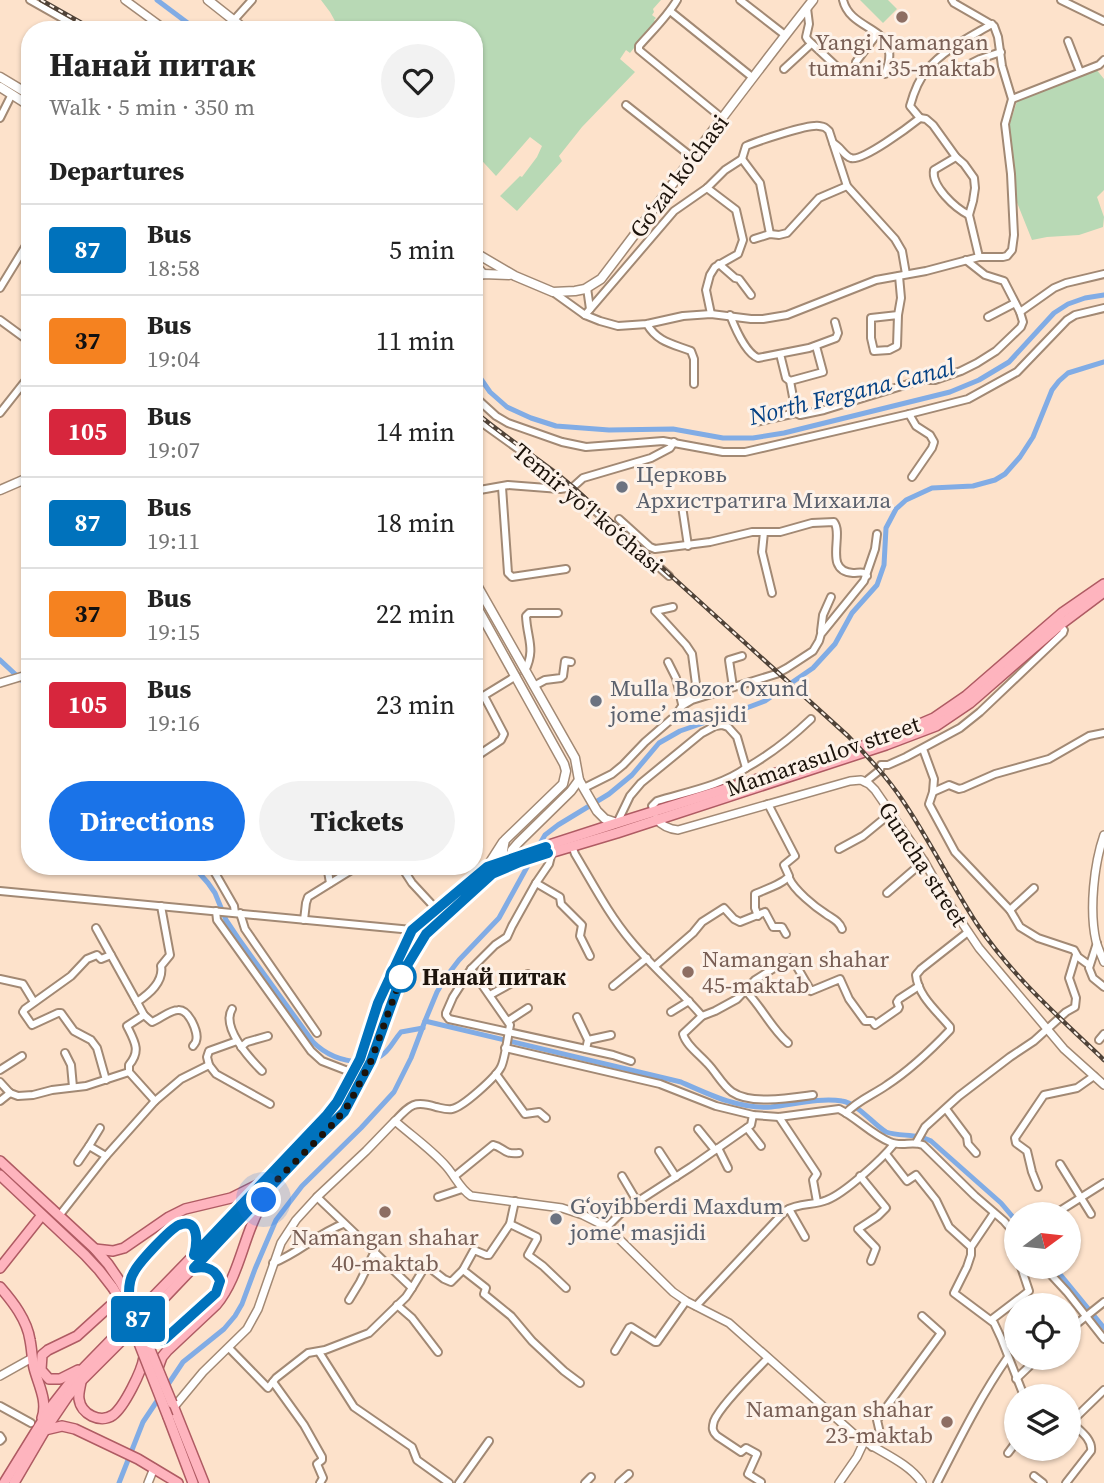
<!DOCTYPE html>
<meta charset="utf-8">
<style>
body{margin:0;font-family:"Source Serif 4",serif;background:#f2f2f2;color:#222;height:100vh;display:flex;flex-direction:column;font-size:26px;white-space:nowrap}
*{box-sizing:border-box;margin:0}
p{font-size:23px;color:#767676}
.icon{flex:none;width:38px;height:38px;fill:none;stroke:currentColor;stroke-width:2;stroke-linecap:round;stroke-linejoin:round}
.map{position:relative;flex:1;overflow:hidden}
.side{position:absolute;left:21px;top:21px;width:462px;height:854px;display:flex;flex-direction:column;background:#fff;border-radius:28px;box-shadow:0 2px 5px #0004}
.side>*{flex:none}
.badge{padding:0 14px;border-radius:5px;font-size:24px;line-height:46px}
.needle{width:46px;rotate:75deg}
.controls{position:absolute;left:1004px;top:1202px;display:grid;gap:14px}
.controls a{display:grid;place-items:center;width:77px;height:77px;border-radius:50%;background:#fff;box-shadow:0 2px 5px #0004;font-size:35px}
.you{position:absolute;width:35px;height:35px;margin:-18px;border:5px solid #fff;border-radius:50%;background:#1a73e8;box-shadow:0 0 0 10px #1a73e833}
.map>.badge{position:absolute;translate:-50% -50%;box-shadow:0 0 0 4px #fff}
h2{padding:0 28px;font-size:26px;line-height:63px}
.round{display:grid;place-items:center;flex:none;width:74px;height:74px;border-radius:37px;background:#f2f2f2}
.headline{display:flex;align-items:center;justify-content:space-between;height:119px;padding:0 28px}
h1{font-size:33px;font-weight:700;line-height:52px}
.action{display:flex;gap:14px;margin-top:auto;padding:14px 28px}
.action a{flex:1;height:80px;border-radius:42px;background:#1a73e8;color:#fff;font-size:28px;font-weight:700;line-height:80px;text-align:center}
.action a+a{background:#f2f2f2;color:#222}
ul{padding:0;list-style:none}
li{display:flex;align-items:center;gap:21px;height:91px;padding:0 28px;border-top:2px solid #e0e0e0}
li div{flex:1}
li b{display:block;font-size:26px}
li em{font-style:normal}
li .badge{min-width:77px;font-weight:700;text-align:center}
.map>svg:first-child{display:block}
.green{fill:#b8d9b5}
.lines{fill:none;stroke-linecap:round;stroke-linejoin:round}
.canal{stroke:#81ace5;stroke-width:5}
.minor-casing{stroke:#a28974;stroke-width:10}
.tertiary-casing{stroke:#a28974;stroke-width:10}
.secondary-casing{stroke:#a28974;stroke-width:11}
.primary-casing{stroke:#af5b63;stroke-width:12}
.minor{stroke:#fff;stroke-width:6}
.tertiary{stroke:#fff;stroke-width:7}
.secondary{stroke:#fff;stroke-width:8}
.primary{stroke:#feb4be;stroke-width:9}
.rail-casing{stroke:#504338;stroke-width:4.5}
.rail{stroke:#fdf2e9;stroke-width:2;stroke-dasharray:5;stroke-linecap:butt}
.primary-bridge-casing{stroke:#af5b63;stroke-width:12;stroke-linecap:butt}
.primary-bridge{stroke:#feb4be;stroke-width:9}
.line-casing{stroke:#fff;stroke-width:16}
.line{stroke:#0072bc;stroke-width:10}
.walk{stroke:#1c130b;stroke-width:7;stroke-dasharray:0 12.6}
.education-dot{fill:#8d6e63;stroke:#fdf2e9;stroke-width:2.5}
.worship-dot{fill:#6b7280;stroke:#fdf2e9;stroke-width:2.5}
.stop-dot{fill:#fff;stroke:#0072bc;stroke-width:3.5}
.labels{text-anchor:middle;stroke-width:6;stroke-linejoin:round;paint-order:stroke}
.education-label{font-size:23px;fill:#785e54;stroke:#fdf2e9}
.street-label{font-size:23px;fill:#1c130b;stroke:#fdf2e9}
.worship-label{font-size:23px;fill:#5b616d;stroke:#fdf2e9;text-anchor:start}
.stop-label{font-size:23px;font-weight:bold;fill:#1c130b;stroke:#fdf2e9;text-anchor:start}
.water-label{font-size:24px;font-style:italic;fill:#044184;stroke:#fdf2e9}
</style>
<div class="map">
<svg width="1104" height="1483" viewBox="0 0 1104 1483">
<rect width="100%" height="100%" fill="#fde2cb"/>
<g class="green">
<polygon points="321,0 661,0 653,9 654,12 652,15 656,18 654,20 656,22 636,49 634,48 630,53 626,50 620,59 635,72 582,127 559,156 562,161 517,211 500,196 520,176 522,177 537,157 542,146 530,137 496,176 474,152 474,30 340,30 330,12"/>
<polygon points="860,0 888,0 897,9 883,23"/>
<polygon points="1096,69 1104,79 1104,190 1097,197 1104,217 1103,227 1079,235 1047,237 1032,240 1016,200 1007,133 1018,98"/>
</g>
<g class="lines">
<g class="canal">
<polyline points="157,0 197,30"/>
<polyline points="474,369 490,392 507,407 531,418 556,426 609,430 673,429 723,438 753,438 784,433 950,392 979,380 1009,362 1054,313 1068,304 1085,298 1104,295"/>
<polyline points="0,660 30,688"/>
<polyline points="538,847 545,835 558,825 609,794 632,775 659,743 680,731 741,710 765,701 813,668 835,644 852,613 877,585 884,565 886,528 896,509 906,500 932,488 973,486 995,480 1005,474 1020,457 1033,437 1052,390 1059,381 1068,373 1104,362"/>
<path d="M193,866L208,883L215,893L226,920L238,938L313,1042C326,1055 341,1061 360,1062"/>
<path d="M425,1021L681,1082C710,1095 739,1109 771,1107C792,1105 820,1097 842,1101C857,1103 873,1124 886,1132C901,1137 917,1133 931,1141L1001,1203L1017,1222"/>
<path d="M369,1061C388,1056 390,1045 401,1032L423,1028"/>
<polyline points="1054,1267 1104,1328"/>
<polyline points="165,1389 183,1362 224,1329 235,1316 242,1304 255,1269 276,1220 302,1186 361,1128 394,1092 411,1058 425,1021 437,992 446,977 459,960 499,918 532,858"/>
<polyline points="119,1483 143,1422 159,1398"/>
</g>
<g class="minor-casing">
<g id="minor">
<polyline points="30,0 83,30"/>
<path d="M677,0C667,17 652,31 639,46V50L722,118"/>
<polyline points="740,0 785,35"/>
<path d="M843,0C851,34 905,25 885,74"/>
<polyline points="1061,0 1104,21"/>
<polyline points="807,8 809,24 806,37 808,40 837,67"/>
<polyline points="670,11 752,77"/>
<polyline points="234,20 252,0"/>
<polyline points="1068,41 1080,72"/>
<polyline points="856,62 877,34"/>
<polyline points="966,66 980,59 1001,52"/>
<polyline points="784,69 811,44"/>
<polyline points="1012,99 1099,65 1104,60"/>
<polyline points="626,105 693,158"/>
<polyline points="0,118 12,94"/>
<path d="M920,118L910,106C913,95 919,79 927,70C943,50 970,37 992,24"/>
<path d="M833,143C840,146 844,156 851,158C862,162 910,126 920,118L926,119L933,125L956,157L964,164L974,178L975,188L973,201L969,215L979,257"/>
<path d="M956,157L934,170C931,186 955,208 969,215"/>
<polyline points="742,159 760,183 770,234"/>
<polyline points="707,188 736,210 743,240 738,254 715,267 710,275 706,290 711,314"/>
<polyline points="754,239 770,234 779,235 787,233 819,198 847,186"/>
<polyline points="966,260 985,275 1004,281 1020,312 1054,288 1066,283 1104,274"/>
<polyline points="719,264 735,278 739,279 751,295"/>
<polyline points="0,288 30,239"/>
<polyline points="587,288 590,309"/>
<polyline points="553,292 585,315 600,321 618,326 647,324 683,316 711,314 751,319 763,319 787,315 876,280 926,271 979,257 1003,257 1007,256 1012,250 1014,235 1011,174 1005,124 1012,99 1002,66 998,37 994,26 954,3 952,0"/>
<path d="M585,315L674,211L707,188L725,170L742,159L746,146C758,141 808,124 819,126C825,127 825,127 829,131L847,186L895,239L902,251L906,274"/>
<path d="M730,315C735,328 746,353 758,358L809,348L836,338L838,333L835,322"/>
<polyline points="898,315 897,346 889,350 874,351 871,338 871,318 898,315 901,298 899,276"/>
<polyline points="988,317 1015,303"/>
<polyline points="0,320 30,342"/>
<path d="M647,324C657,342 673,344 691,351L694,359V384"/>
<polyline points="780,354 786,378 790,381 796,413"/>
<polyline points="790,381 823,372 816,346"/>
<polyline points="474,396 496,416 508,423 562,442 586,447 663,441 723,452 745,452 909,414 968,399 1017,372 1067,320 1075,315 1104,308"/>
<polyline points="0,413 30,375"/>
<polyline points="909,414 916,426 930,435 934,442 932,448 912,477"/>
<polyline points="474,415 485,425 556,476 669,576"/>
<polyline points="756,422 796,413 800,415 824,410 921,380 935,380 961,371 977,363 996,351 1021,327 1023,322 1020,312"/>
<polyline points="474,473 477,476 477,490"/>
<polyline points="502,487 508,573 512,577 566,569"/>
<polyline points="474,491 508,485 560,489 573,487 583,478 651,458 670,448 674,442"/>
<polyline points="682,506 688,546"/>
<path d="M619,519L650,547L655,549L710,542L752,532H780L812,523L834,522C844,535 823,571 853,573C857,573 861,572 864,573L867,576"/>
<polyline points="764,532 762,552 772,593"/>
<polyline points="673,607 655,611 686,645 692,654 697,692 686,697 683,704"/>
<polyline points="821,631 823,615 831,597"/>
<polyline points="668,662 676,678 682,704"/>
<path d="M525,671C536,648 527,639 526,616L529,613H558"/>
<polyline points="534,686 545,680 561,678 563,676 565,661 571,662"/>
<polyline points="733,687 729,660 742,656"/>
<polyline points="474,696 476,698 480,698 516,676"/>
<polyline points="923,749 934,779 933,792 929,804 955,852 1010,910 1020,927 1038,938 1074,950 1078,957 1089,965"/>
<polyline points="474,758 501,740 504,734 484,696"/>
<polyline points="865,782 880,770 881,765 888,765 906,757 960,728 980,712 1063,633 1064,630 1060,625"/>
<polyline points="584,788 612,774 623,765 645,742 675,716 682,706 692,700 776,674 787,668 813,651 819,641 821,634 864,581 875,549 877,534"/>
<polyline points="933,792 949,785 959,789 963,788 995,774 1049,759 1089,736 1104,733"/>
<path d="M654,811L652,806L657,801C686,792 721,786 746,768"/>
<path d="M617,823L630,796L641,783L702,733L715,726L722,725L728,727L737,737L746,768C771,754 790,739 811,719"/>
<path d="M572,846L575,854C593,884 609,915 631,941C653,968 680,990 702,1016"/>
<polyline points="839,849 863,836 891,813"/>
<polyline points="211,866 234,906 235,913"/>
<polyline points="327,866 330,883"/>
<polyline points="401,866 412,883 437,910"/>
<path d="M789,878C794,890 815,907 826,914C833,919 839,921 842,929"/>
<polyline points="536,883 560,897 561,904 582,925 580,936 590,956"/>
<polyline points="0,891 412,930 427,934"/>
<polyline points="887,893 924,861"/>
<polyline points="1010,910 1034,888"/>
<polyline points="216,911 217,920 311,1051 322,1061 353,1073"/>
<polyline points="240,913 245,929 317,1033"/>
<path d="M758,916L755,908V894C766,889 783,884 789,876L784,865L795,856L768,804"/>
<polyline points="304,920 306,903 308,897 358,866"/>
<polyline points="96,928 137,1002"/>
<polyline points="1097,943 1089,968 1093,978 1104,987"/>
<polyline points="655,966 693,933 702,922 724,908 734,919 740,922 765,912 773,927 782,927 786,934"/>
<polyline points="471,969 453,997 446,1013 446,1015 449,1019 613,1055 631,1061"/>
<polyline points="0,979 23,984 34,1002"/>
<polyline points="613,986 647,958"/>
<path d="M745,990C761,1006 771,1028 788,1043"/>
<polyline points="490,995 528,974"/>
<path d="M232,1009C221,1027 249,1058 262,1071"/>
<polyline points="671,1012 689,1001"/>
<path d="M144,1015L152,1022C160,1019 170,1010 178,1010C189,1009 199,1033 196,1041C196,1043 194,1044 193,1046"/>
<polyline points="577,1017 588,1040 586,1049"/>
<polyline points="508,1021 528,1008"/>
<polyline points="588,1040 611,1035"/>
<polyline points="1099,1040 1104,1034"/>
<polyline points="241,1047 247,1042 268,1036"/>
<path d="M505,1048L660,1084L716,1106L753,1115L779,1117L839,1109C857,1118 871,1134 890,1142C901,1147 912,1141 923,1145L975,1196L1004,1221L1017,1236"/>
<polyline points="65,1053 71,1065 73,1087"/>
<polyline points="209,1065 207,1057 209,1051 237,1041"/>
<polyline points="0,1070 22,1056"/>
<polyline points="129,1072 155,1101"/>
<polyline points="496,1074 525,1114 539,1112 546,1118"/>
<polyline points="106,1080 97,1048 91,1040 74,1031 61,1013 58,1013 32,1025 23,1012 25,1009 71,976 87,959 97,955 101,959 111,955"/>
<polyline points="0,1082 10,1093"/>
<path d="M10,1093L18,1096L33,1095L52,1090L86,1086L129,1072V1065C141,1051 135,1042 127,1026L144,1015L137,1002C149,994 164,982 161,966L170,955L161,906"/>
<path d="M813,1095C791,1098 751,1105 732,1092C722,1085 716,1072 707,1063C699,1054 686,1045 683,1034L702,1016L715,1011L737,999L755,980L790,958L793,960L811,991L840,979L849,999L865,1021H872L875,1025L898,1009L899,1007L897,1002L899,999L919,986"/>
<polyline points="0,1101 10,1093"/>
<polyline points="946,1109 967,1137 968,1144 976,1153"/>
<path d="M846,1113C858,1100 873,1095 887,1085C910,1070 931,1050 950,1030V1027C937,1011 918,996 916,975L921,969L968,932"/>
<polyline points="779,1117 817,1174 813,1180 817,1202"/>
<path d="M395,1121C410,1105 414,1100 436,1107C441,1108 447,1110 452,1109C463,1107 496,1077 501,1067C505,1060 508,1035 510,1025L471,969L495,945L507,937L512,926L536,883L549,864L552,852"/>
<polyline points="100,1128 89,1146 106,1156"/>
<polyline points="747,1128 761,1146"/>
<polyline points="698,1129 715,1150"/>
<polyline points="916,1143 925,1127 959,1096 1010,1057 1034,1041 1066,1012 1075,1007 1076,998 1069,978 1076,955"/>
<polyline points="718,1148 728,1168"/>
<polyline points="659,1151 676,1177"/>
<polyline points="886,1154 907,1181 916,1175 936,1200 949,1227 971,1247"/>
<polyline points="78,1162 89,1146"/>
<polyline points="1060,1164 1091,1214"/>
<path d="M455,1176L493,1145C504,1147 503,1155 519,1153"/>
<polyline points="622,1176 638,1203"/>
<polyline points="860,1176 886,1208 878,1216 858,1229 876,1248 871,1261"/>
<polyline points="1038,1187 1032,1172 1027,1151 1016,1143 1015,1138 1044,1095 1077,1088 1094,1076"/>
<polyline points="317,1197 412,1288 426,1265 444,1279 451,1282 463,1270 474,1250 486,1255 489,1255 510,1224 515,1201"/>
<polyline points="438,1197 462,1189"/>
<polyline points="789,1209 805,1237"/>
<polyline points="1058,1212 1104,1183"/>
<polyline points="994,1213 971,1247 971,1255 967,1267 954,1293 994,1323 1001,1338 1024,1396"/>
<polyline points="59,1216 106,1156 155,1101 181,1079 209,1065 216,1074 270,1104"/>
<polyline points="510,1224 537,1237 537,1239 528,1255 543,1266 566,1288"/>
<polyline points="607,1227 623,1211 691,1167 751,1125 753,1115"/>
<path d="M273,1263C299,1253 317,1234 343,1224"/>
<polyline points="1044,1267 1067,1292 1104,1339"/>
<polyline points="463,1270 486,1288 484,1294 511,1316 532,1341 564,1371 580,1383"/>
<polyline points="349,1300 360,1282 375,1251"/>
<polyline points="397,1305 412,1318 438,1352"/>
<path d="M696,1306L785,1211C800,1202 813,1206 827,1200C845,1193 882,1159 894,1144"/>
<polyline points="991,1320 1029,1291 1021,1267"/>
<polyline points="1069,1330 1104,1302"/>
<polyline points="229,1348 268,1388 276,1378 308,1353 325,1350 369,1333 406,1297 412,1288"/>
<polyline points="615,1351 629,1328 631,1327 655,1342 657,1342 686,1301"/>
<polyline points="319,1352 354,1407 412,1447 417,1460 449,1483"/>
<polyline points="1016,1379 1038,1358"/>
<polyline points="273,1382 304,1425 322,1457 322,1460 317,1464 323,1478 320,1483"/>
<polyline points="0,1406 31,1423"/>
<polyline points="1069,1424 1104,1390"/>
<polyline points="0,1436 2,1439 0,1441"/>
<polyline points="872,1447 880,1433 877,1420 941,1333 922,1316"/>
<polyline points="1008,1453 1017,1441"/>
<polyline points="1034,1476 1043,1483"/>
<path d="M761,1482L748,1474L757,1454L746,1448L741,1452L717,1436C712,1431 712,1428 714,1421C720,1406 755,1371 768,1358"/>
<polyline points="459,1483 489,1441"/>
<polyline points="585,1483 591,1477"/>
<polyline points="619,1483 629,1474"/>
<path d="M937,1483C959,1440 980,1397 1008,1357"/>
<path d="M1066,1483L1091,1451C1093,1439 1079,1430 1071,1422"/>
</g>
</g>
<g class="tertiary-casing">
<g id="tertiary">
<polyline points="125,0 166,30"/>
<polyline points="0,683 30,674"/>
<path d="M656,819C662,826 668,829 678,830L850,781L861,780L869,784L875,790L924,861L942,893L979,948L1064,1049L1104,1085"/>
<path d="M1104,835C1094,864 1089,910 1096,941C1098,948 1101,955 1104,962"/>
<polyline points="0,1376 32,1358"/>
<path d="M174,1407L203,1372L247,1329L258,1309L281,1243L296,1220L317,1197L366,1151L395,1121C412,1136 431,1149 446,1166C455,1176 460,1189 471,1196L562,1208L583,1215L607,1227L673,1292L686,1301L729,1323L854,1434C874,1450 908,1461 922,1483"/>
<polyline points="148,1483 154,1468"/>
<polyline points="839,1483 857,1457 864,1442"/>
</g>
</g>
<g class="secondary-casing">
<g id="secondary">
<polyline points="208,0 246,30"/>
<polyline points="0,77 30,95"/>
<polyline points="0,87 30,106"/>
<path d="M474,252L515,276L553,292L575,291L585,289L601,279C672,186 740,92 813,0"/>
<polyline points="474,263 483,274"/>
<polyline points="474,278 483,274 509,275"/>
<polyline points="0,490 30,477"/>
<polyline points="474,580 575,758 579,780 571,791 518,843 512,850 509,861"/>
<path d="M474,602L564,764L566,771L563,784L505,840C503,849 501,857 507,865"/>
<polyline points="579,780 597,811 605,819 617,823"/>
<polyline points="487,867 503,842"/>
</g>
</g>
<g class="primary-casing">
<g id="primary">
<polyline points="0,1161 95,1249 108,1264 121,1283"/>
<polyline points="0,1175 85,1255 99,1270 113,1288"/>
<polyline points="95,1249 113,1251 124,1248 169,1217 185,1209 231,1198 257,1185"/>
<polyline points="0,1268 42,1215"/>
<path d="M0,1287C13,1302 27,1320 30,1340C32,1350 32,1359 34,1368C38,1384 48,1401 42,1418"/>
<path d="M128,1296C129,1287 130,1277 135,1269C139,1263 145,1258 150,1253C158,1244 180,1213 193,1228C200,1236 197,1246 194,1255"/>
<path d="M144,1334L152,1341H162L168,1337L216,1293L220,1281C215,1268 206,1266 193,1268"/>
<path d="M158,1368L162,1357L167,1351L216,1305C241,1275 243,1232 265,1199"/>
<polyline points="78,1370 60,1379 49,1379 41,1370 42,1355 48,1350 77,1336 110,1306 120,1307 126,1310"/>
<path d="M81,1382C80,1388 78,1394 79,1399C81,1414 100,1424 113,1415C124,1407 142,1371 144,1357"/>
<polyline points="172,1403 204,1483"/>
<polyline points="168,1417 193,1483"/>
<polyline points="45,1430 62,1426 75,1429 138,1459 178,1483"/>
<polyline points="4,1483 51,1407 72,1380 194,1255 326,1116 337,1102 360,1059 378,1003 412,930 437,910 478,874 487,867 509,858 617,823 885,739 934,718 966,696 1062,613 1104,584"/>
<polyline points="14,1483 45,1430 68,1396 82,1380 166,1296 308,1147 344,1112 371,1061 403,972 427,934 492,874 520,862 617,833 886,745 936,726 970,703 1060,625 1104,592"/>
</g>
</g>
<use href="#minor" class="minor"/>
<use href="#tertiary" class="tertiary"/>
<use href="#secondary" class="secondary"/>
<use href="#primary" class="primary"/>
<g class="rail-casing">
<g id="rail">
<polyline points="41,0 94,30"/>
<path d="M474,411C506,438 541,460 573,487L848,736C868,757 887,777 903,801C930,841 951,884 977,924C1012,976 1059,1017 1104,1060"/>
</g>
</g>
<use href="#rail" class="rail"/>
<g class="primary-bridge-casing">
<g id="primary-bridge">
<polyline points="121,1283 128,1296 172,1403"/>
<polyline points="113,1288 126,1310 168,1417"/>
</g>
</g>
<use href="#primary-bridge" class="primary-bridge"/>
</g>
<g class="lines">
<g class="line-casing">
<path id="line" d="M546,847L487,867L412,930L378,1003L360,1059L337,1102L326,1116L194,1255C197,1244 200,1217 179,1225C170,1229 139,1262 134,1272C130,1278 129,1286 129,1293C129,1304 139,1323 144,1334C150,1340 157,1343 165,1339L216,1293L220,1281C215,1268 206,1266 194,1268L308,1147L344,1112L371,1061L403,972L426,934L492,874L520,862L548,853"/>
</g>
<use href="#line" class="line"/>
<polyline class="walk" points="264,1200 278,1179 335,1122 349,1104 371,1061 403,972 401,977"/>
</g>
<g class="education-dot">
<circle cx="902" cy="17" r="7"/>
<circle cx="688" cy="972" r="7"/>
<circle cx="385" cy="1212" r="7"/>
<circle cx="947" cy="1422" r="7"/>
</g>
<g class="worship-dot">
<circle cx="622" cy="487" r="7"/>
<circle cx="596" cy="701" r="7"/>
<circle cx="556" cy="1219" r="7"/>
</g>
<circle class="stop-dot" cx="401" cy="977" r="14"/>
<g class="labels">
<g class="education-label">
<text x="902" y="50">Yangi Namangan<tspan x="902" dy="26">tumani 35-maktab</tspan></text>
<text x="702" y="967" text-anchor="start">Namangan shahar<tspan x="702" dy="26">45-maktab</tspan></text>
<text x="385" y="1245">Namangan shahar<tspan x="385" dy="26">40-maktab</tspan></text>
<text x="933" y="1417" text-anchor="end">Namangan shahar<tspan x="933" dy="26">23-maktab</tspan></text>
</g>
<g class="street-label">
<text transform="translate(679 176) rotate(-53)" y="8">Goʻzal koʻchasi</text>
<text transform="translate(588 508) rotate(40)" y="8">Temir yoʻl koʻchasi</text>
<text transform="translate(823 756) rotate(-19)" y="8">Mamarasulov street</text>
<text transform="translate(923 864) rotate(57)" y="8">Guncha street</text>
</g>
<g class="worship-label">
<text x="636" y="482">Церковь<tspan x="636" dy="26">Архистратига Михаила</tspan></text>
<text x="610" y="696">Mulla Bozor Oxund<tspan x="610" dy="26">jome’ masjidi</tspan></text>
<text x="570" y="1214">Gʻoyibberdi Maxdum<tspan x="570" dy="26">jome' masjidi</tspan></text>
</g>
<g class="stop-label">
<text x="422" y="985">Нанай питак</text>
</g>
<g class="water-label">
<text transform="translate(852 392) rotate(-14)" y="8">North Fergana Canal</text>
</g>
</g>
</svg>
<div class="controls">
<a><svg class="needle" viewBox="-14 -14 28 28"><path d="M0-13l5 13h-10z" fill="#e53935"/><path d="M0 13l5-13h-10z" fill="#767676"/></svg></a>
<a><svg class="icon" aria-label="locate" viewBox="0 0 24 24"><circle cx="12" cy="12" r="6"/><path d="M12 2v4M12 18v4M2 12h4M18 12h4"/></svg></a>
<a><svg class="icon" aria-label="layers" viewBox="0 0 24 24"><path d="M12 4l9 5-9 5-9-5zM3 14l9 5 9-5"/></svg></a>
</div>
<div class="you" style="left:264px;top:1200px"></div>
<b class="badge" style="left:138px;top:1319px;background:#0072bc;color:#fff">87</b>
<section class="side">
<div class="headline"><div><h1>Нанай питак</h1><p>Walk · 5 min · 350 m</p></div><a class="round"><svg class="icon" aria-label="heart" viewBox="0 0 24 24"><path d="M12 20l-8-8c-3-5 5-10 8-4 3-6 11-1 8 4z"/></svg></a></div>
<h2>Departures</h2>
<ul>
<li><span class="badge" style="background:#0072bc;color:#fff">87</span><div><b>Bus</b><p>18:58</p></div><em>5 min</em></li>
<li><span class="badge" style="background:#f58220;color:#111">37</span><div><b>Bus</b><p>19:04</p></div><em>11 min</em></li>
<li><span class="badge" style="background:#d7263d;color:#fff">105</span><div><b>Bus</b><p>19:07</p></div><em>14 min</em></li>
<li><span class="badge" style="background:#0072bc;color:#fff">87</span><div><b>Bus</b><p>19:11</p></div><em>18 min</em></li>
<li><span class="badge" style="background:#f58220;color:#111">37</span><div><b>Bus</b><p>19:15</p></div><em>22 min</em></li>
<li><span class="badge" style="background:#d7263d;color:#fff">105</span><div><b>Bus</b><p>19:16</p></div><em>23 min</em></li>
</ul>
<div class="action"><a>Directions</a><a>Tickets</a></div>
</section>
</div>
